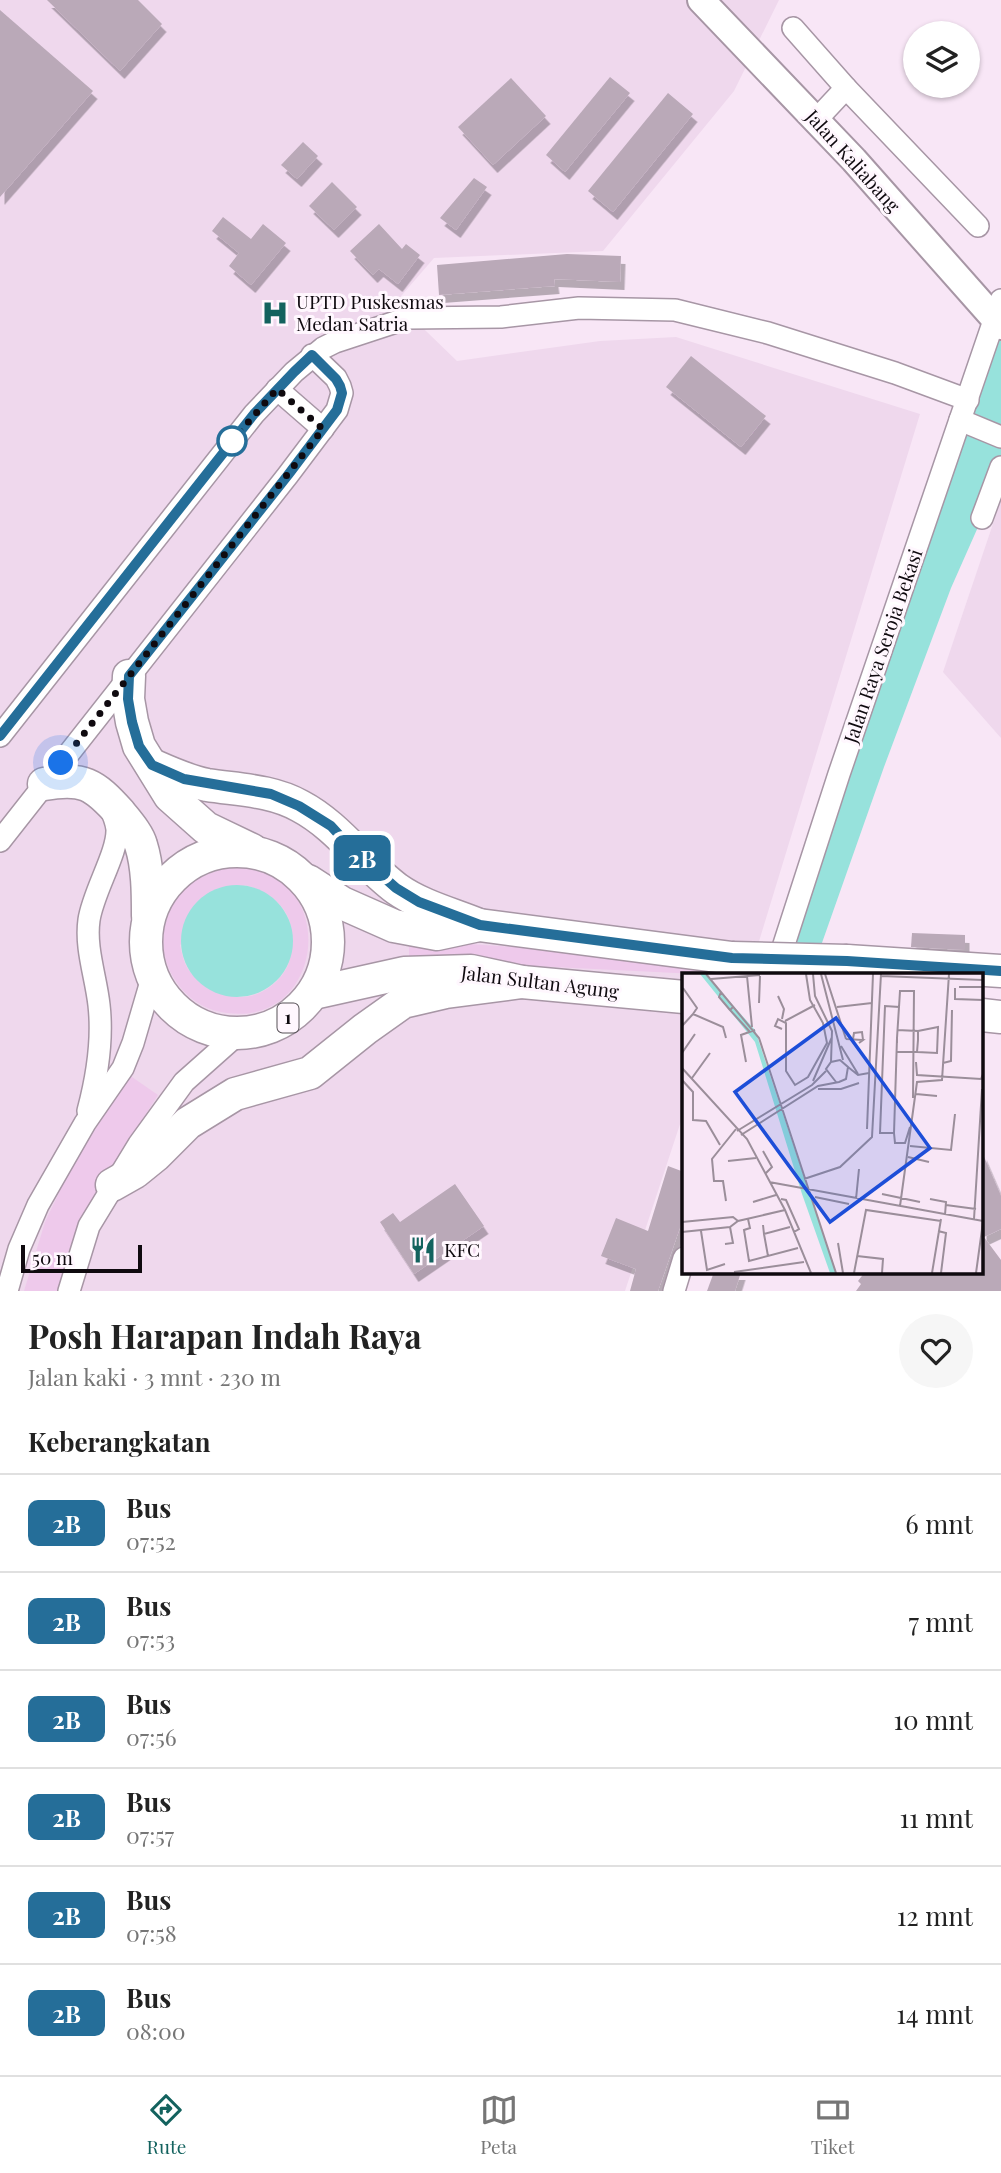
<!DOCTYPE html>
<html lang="id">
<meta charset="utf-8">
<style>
body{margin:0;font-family:"Playfair Display",serif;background:#f6f6f6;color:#222;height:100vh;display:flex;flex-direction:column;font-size:26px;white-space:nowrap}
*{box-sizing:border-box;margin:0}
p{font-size:23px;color:#767676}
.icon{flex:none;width:38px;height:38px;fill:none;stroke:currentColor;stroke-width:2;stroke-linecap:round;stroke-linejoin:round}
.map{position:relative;height:1291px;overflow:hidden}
.details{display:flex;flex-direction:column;background:#fff;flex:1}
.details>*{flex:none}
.badge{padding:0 14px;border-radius:10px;font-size:24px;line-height:46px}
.fabs{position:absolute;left:903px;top:21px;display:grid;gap:14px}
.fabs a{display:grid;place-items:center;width:77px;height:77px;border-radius:50%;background:#fff;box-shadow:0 2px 5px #0004;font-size:35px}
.scale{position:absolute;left:21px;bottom:18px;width:121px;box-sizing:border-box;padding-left:7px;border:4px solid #0f0a0f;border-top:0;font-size:19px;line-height:24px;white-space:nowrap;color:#0f0a0f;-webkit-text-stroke:5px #fff7fe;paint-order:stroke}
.you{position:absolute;width:35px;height:35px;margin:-18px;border:5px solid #fff;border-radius:50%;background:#1a73e8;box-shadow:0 0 0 10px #1a73e833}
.map>.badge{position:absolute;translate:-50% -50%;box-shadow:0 0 0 4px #fff}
h2{padding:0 28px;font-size:26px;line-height:63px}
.round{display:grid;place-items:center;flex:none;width:74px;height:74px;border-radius:37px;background:#f6f6f6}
.headline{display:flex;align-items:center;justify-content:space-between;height:119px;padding:0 28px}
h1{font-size:33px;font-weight:700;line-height:52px}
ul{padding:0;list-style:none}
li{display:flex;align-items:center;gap:21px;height:98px;padding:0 28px;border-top:2px solid #e0e0e0}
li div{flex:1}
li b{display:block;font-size:26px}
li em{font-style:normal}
li .badge{min-width:77px;font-weight:700;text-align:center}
.tab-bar{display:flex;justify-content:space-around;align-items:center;height:98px;border-top:2px solid #e0e0e0;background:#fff;font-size:19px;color:#767676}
.tab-bar a{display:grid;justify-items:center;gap:4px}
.tab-bar .active{color:#13625e}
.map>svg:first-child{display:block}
.built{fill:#efd8ed}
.green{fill:#eec9eb;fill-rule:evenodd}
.water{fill:#97e2dc}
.building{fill:#baa9b8;filter:url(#shadow)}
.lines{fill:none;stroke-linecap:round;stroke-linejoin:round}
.minor-casing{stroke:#a796a5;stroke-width:24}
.major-casing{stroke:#a796a5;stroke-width:30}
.highway-casing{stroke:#a796a5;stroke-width:35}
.minor{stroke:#fff;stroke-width:21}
.major{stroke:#fff;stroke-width:26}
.highway{stroke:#fff;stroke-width:32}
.highway-bridge-casing{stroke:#a796a5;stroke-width:35;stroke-linecap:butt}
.highway-bridge{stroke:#fff;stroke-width:32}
.line-casing{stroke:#fff;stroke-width:16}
.line{stroke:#256e99;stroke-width:10}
.walk{stroke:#0f0a0f;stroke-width:7;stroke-dasharray:0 12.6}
.stop-dot{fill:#fff;stroke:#256e99;stroke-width:3.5}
.labels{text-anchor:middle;stroke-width:6;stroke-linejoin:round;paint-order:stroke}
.shield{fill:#fff7fe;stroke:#575157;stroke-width:2}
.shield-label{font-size:18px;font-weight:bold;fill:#0f0a0f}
.street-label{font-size:19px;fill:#0f0a0f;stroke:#fff7fe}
.poi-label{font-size:19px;fill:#0f0a0f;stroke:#fff7fe;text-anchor:start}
.inset-road{fill:none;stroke:#9b8e9a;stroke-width:2}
.view{fill:#1d4ed8;fill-opacity:0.15;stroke:#1d4ed8;stroke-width:3.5}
.inset-edge{fill:none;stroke:#0f0a0f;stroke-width:3.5}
</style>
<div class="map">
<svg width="1001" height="1291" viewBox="0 0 1001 1291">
<defs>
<filter id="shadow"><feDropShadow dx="4.5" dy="8" stdDeviation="0" flood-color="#0004"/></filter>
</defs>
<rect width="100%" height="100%" fill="#f8e6f6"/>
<g class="built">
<polygon points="0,0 779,0 734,91 603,251 434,258 396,302 457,361 600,341 676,337 920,414 749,974 684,974 684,1112 625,1291 0,1291"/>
<polygon points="1001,500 1001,738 943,672"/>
</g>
<g class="green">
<path d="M225,868C232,868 239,867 246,868C340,881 323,1026 227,1013C202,1010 184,996 172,975C156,947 163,908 187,887C198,877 211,873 225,868ZM245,885C261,890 274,896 284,910C291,920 292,930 291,941C291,947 291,956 289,962C283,981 260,998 240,997C232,997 222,991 215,987C190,975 186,973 180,945Z"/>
<polygon points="409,940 758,963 754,974 696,974 409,960"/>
<polygon points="129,1075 158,1095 100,1186 71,1246 58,1291 24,1291 45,1222 69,1172"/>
</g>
<g class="water">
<polygon points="1001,300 1001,467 982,518 951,588 884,767 811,974 774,974"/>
<circle cx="237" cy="941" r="56"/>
</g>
<g class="building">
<polygon points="47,0 138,0 162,24 120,71"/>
<polygon points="0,10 93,91 0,197"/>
<polygon points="610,77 630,93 565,172 546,155"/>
<polygon points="511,78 546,116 493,165 458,127"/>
<polygon points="668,93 693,114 613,212 588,191"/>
<polygon points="303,142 318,156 297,179 281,165"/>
<polygon points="474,178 487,187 456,230 440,218"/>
<polygon points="332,182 357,207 334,230 309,206"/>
<polygon points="223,217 251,239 263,224 286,243 251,285 229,266 239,253 212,231"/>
<polygon points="379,224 402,249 406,244 420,255 398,284 379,269 373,275 350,251"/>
<polygon points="567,254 621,256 620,282 554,279 555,286 439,295 437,265"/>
<polygon points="691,356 766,416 741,447 666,387"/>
<polygon points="912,933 965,935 965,950 911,947"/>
<polygon points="982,1152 1001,1196 1001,1229 984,1237 1001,1260 1001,1291 856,1291 861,1284 858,1281 865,1272 982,1272"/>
<polygon points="668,1166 684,1172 684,1216 658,1291 630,1291 636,1269 601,1256 616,1218 648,1231"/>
<polygon points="455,1184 484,1226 414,1274 380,1222 393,1213 400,1222"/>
<polygon points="714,1272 741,1272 735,1291 707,1291"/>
</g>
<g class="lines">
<g class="minor-casing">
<g id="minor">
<polyline points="793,28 846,88 978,226"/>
<polyline points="816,120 846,88"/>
<polyline points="277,389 323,429"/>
<polyline points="960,420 1001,437"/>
<polyline points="982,518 1001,467"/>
<polyline points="0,736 254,414 294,372 323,348 335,342 408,318 501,317 579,308 675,310 768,333 895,373 968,400"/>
<polyline points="0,841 288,475 337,410 342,393 340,386 336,378 312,355"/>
<polyline points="776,969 839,774 1001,300"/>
<path d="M88,1111C97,1077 103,1040 99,1005C96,977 85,948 89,920C93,892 118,853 117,829C116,822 113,814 110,808"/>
<polyline points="7,1291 19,1249 38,1205 85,1123 123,1068 133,1043 152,978"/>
<polyline points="69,1291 89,1226 139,1144 184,1082 238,1034"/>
<polyline points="674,1291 684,1258"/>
</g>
</g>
<g class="major-casing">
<polyline id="major" points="701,0 854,160 1001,326"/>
</g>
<g class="highway-casing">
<g id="highway">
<polyline points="129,676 128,699 132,722 139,746 170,796 206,828 252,850"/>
<path d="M152,765C170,773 187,781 207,785C239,790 271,790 300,806C338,826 362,863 397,889C421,906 452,914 479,925"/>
<path d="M44,784C83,777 94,784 120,813C127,822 138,834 141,845C148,867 148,893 148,916"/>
<circle cx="237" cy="942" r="91"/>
<polyline points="308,881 342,903 394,926 437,934 479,925 732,958"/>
<polyline points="847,961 1001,971"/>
<polyline points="314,993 404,973 471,971 522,982 684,997"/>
<polyline points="982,1015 1001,1017"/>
<polyline points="112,1185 135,1172 156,1155 188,1123 235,1094 310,1073 365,1029 403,1002 446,992 522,982"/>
</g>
</g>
<use href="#minor" class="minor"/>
<use href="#major" class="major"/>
<use href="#highway" class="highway"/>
<g class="highway-bridge-casing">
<polyline id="highway-bridge" points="732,958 847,961"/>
</g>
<use href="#highway-bridge" class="highway-bridge"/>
</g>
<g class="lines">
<g class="line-casing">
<polyline id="line" points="0,736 254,414 294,372 312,355 336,379 340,386 342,393 337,410 288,475 129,676 128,699 132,722 139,746 152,765 184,779 271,794 299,806 331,826 352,849 396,888 419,902 480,925 732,958 847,961 1001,971"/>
</g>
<use href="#line" class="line"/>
<polyline class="walk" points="61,763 323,429 277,389 232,441"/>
</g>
<defs>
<g id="hospital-bare" transform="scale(2.1)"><path d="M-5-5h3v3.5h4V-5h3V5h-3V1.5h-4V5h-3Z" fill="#13625e" stroke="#fff7fe" stroke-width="2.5" paint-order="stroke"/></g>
<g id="restaurant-bare" transform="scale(2.1)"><path d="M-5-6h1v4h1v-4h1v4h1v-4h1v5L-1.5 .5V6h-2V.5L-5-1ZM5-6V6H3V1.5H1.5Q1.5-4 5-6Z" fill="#13625e" stroke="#fff7fe" stroke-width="2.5" paint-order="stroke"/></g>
</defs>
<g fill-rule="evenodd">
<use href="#hospital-bare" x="275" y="313"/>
<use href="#restaurant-bare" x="423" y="1250"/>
</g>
<circle class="stop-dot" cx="232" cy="441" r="14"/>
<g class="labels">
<rect class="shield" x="277.5" y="1003.5" width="21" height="29" rx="5"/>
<g class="shield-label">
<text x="288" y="1024">1</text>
</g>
<g class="street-label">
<text transform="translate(853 161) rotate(48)" y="7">Jalan Kaliabang</text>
<text transform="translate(883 646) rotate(-71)" y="7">Jalan Raya Seroja Bekasi</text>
<text transform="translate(540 982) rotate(7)" y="7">Jalan Sultan Agung</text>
</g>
<g class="poi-label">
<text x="296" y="309">UPTD Puskesmas<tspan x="296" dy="22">Medan Satria</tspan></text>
<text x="444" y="1257">KFC</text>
</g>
</g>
<g transform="translate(682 973)">
<rect width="301" height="301" fill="#f8e6f6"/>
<path d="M18,1H23L73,57L154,300H148L120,221L73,69Z" fill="#97e2dc"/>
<path class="inset-road" d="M24,1L77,65L154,300M131,1L133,23L150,58L149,89M139,1L161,87M143,1L164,66M65,3L70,54M199,3L301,7M29,6L78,2M277,14H301M1,15L15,35L11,41M273,15V26L301,27M39,19L37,24L48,37M96,23L102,36L100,46M77,30L78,3M51,34L48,37L68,59M155,34L190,30M217,34L218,18H232L231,125M103,48L133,32M0,53L11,41L41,54L44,65M100,56L93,53L96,46L104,50V98L113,112L126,104L145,70L141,50L128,27L124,1M164,66L181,67L177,70M171,66L172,60L180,59L181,67M215,70V65L212,160H198L203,33L217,34L215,65M159,73L176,101M214,79H235L236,67V58L215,57M235,79L255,80L256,54L236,58M0,80L13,61M64,89L59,62L73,57M234,89L235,102L299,106L301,101M261,90L269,88L270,37M166,94L176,102L187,100M0,95L65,166L103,237L129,300M10,105L28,80M0,107L11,119V147L24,148L38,172M131,108L150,64M136,116H159L177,110M234,121L255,123M185,156L191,1M55,158L130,112L144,98M212,160L213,170H223L228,154M59,162L136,113L157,109L164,106L166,94L158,87L149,89L144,96L154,109M228,173L269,177L273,141M81,178L90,194L84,200M226,184L247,189M46,188L74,185M122,206L158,194L190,164L199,1M87,209L301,248M200,221L238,229M133,224L167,231M99,226L104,227L117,256L112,259M174,226L177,196M248,226L264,229L263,242M44,228L41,208H32L30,186L54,156M71,229L94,222M264,232L294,236M218,233L235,109L260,107L267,1M66,246L68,255L62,257L67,288L116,275M292,246L300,116M0,249L51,244L56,248M81,252L82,261L108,254M19,258L25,297L43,291M256,258L264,260L259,300M0,259L48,254L56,248L103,237M82,261L86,283M156,270L161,300M43,271L51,270L48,254M175,283L201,286L200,300M52,299L122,289M172,300L184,237L259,248M250,300L259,246M294,300L301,249"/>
<path class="view" d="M154,45L248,175L148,249L53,119Z"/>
<rect width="301" height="301" class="inset-edge"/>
</g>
</svg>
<div class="fabs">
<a><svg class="icon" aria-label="layers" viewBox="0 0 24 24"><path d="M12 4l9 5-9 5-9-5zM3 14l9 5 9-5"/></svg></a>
</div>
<div class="scale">50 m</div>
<div class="you" style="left:61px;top:763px"></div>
<b class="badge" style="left:362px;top:858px;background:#256e99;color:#fff">2B</b>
</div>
<section class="details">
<div class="headline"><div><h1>Posh Harapan Indah Raya</h1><p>Jalan kaki · 3 mnt · 230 m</p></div><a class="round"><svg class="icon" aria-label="heart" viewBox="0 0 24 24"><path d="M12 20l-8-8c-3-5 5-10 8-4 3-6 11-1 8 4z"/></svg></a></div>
<h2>Keberangkatan</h2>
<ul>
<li><span class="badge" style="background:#256e99;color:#fff">2B</span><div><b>Bus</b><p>07:52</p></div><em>6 mnt</em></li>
<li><span class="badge" style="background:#256e99;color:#fff">2B</span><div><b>Bus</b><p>07:53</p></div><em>7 mnt</em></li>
<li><span class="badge" style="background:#256e99;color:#fff">2B</span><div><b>Bus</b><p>07:56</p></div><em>10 mnt</em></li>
<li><span class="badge" style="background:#256e99;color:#fff">2B</span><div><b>Bus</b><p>07:57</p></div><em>11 mnt</em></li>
<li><span class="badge" style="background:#256e99;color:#fff">2B</span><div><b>Bus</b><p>07:58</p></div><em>12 mnt</em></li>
<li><span class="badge" style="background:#256e99;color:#fff">2B</span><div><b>Bus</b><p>08:00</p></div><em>14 mnt</em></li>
</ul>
</section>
<nav class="tab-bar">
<a class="active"><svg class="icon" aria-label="directions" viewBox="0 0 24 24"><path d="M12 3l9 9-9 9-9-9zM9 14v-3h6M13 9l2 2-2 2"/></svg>Rute</a>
<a><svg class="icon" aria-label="map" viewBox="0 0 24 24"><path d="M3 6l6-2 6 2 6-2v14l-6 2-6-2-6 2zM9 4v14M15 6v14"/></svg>Peta</a>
<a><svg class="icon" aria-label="tickets" viewBox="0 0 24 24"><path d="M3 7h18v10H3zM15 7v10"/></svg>Tiket</a>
</nav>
